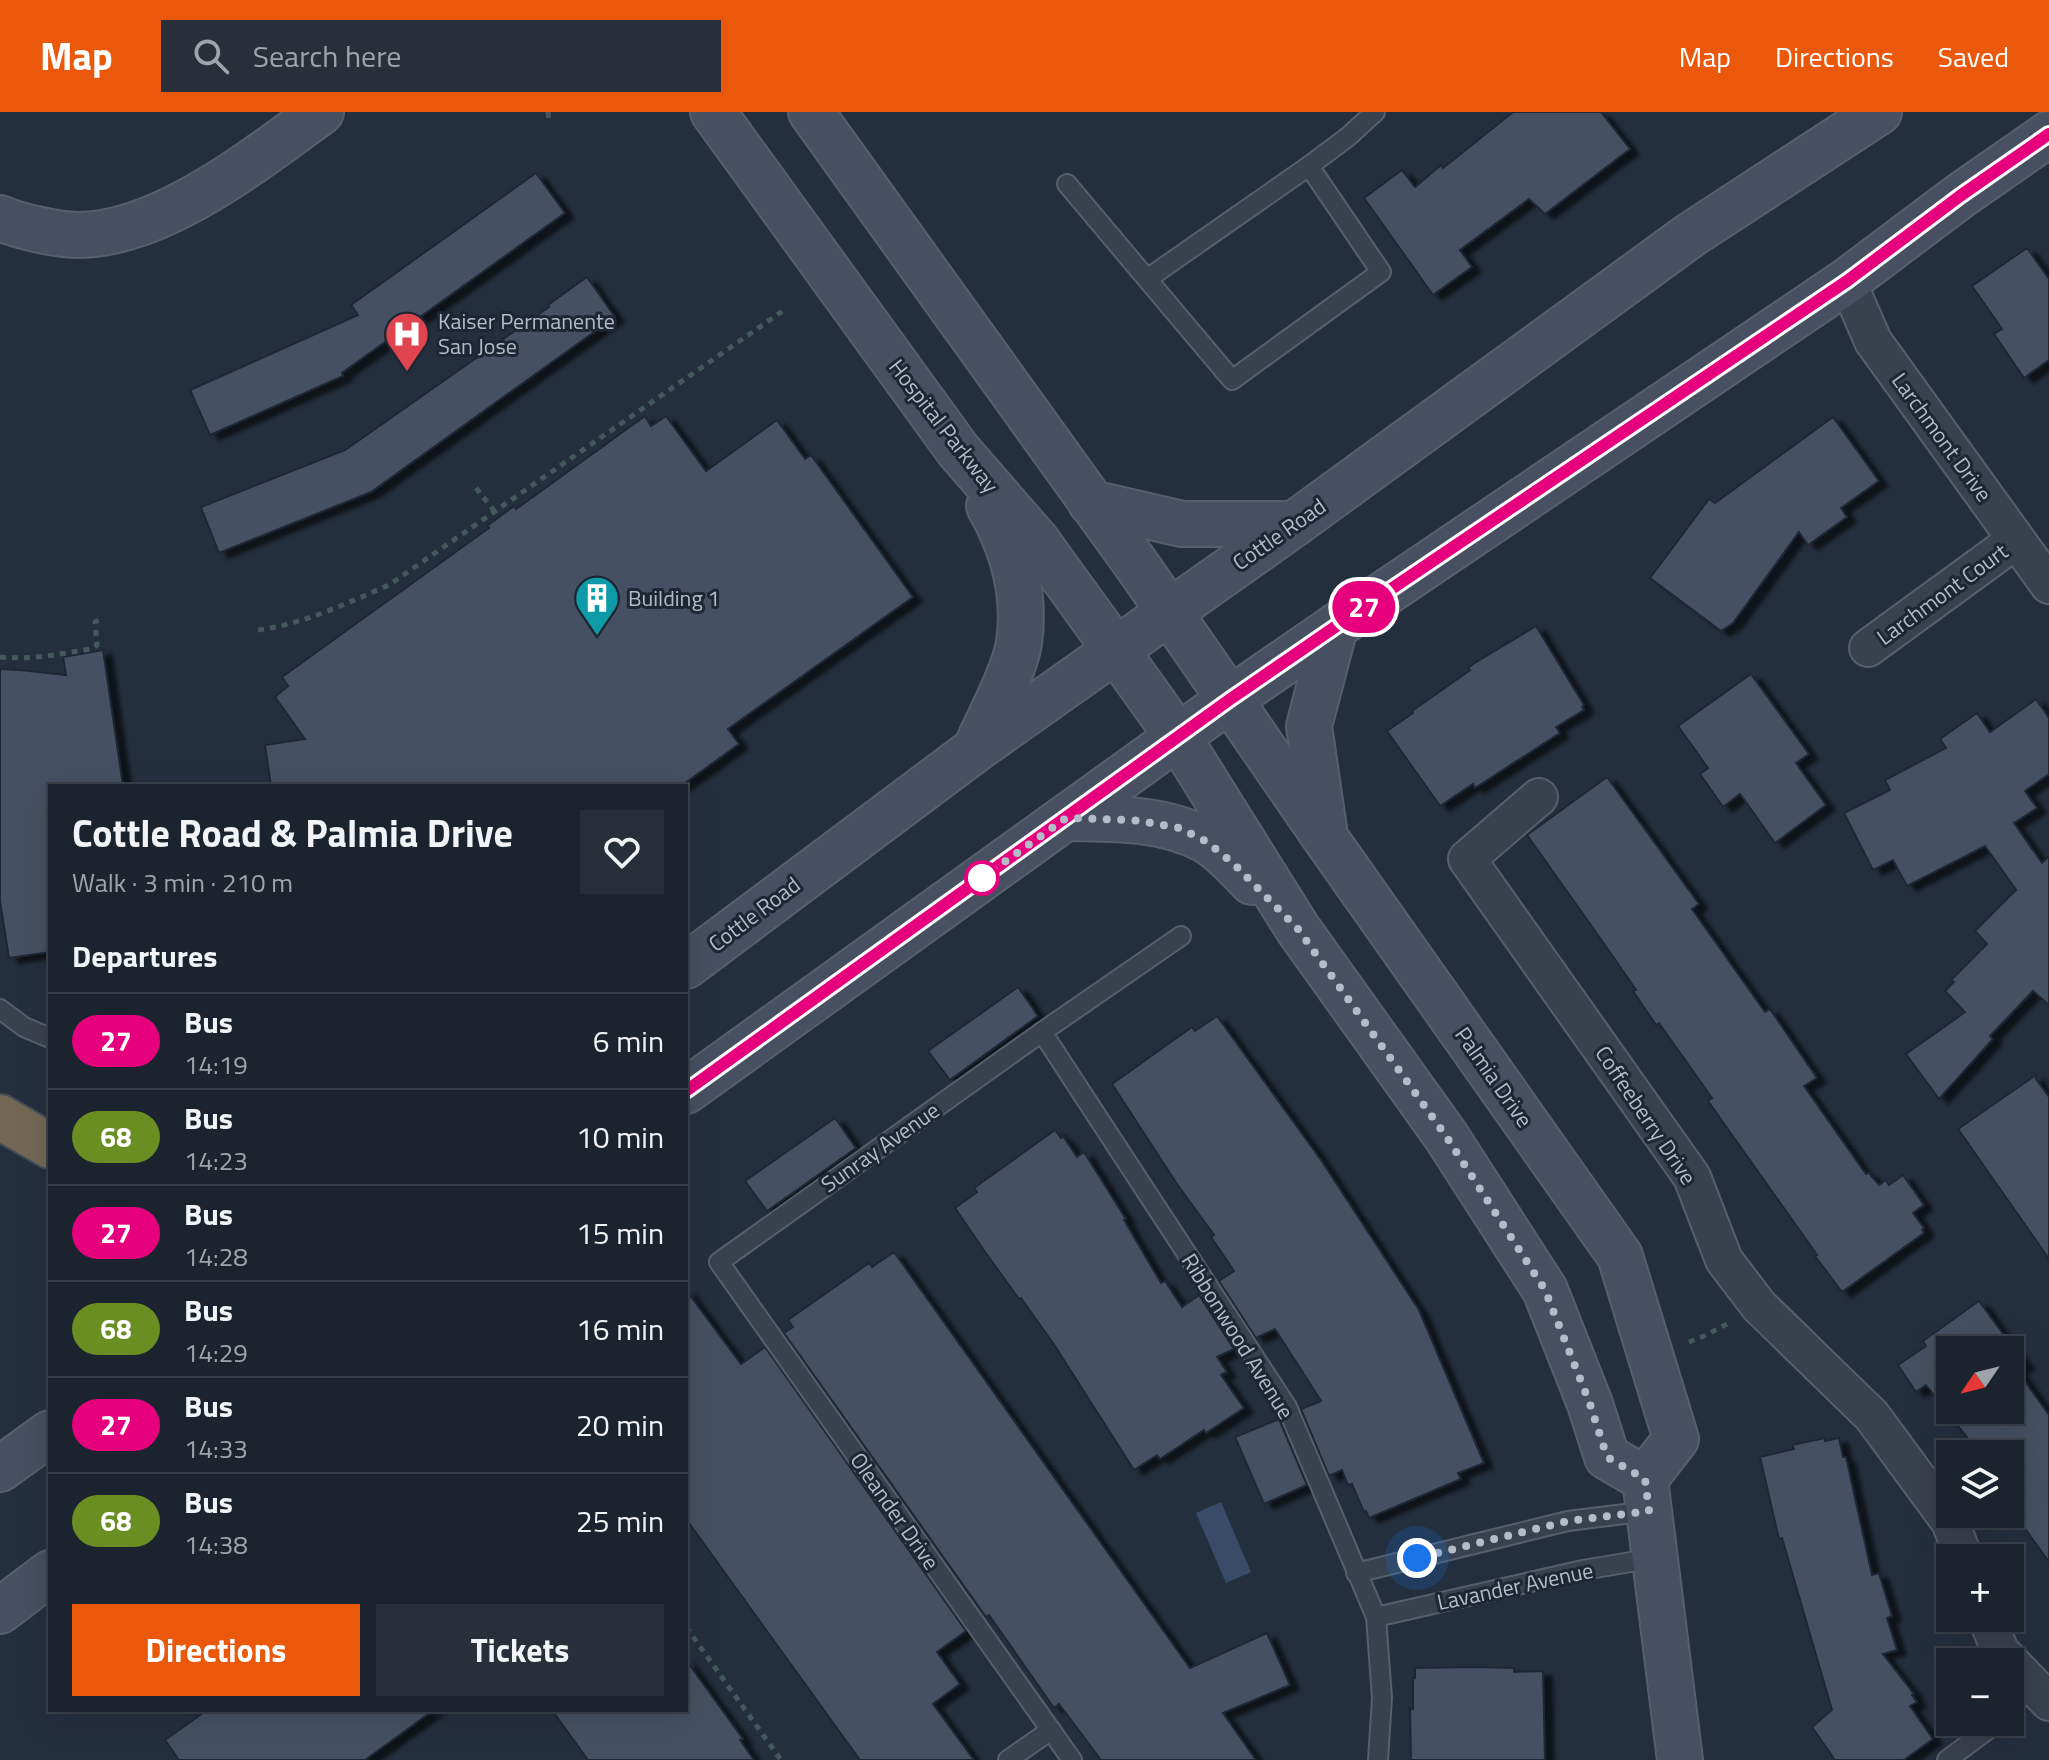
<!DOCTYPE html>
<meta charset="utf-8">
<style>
body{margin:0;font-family:"Titillium Web",sans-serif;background:#282f3a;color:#f1f3f6;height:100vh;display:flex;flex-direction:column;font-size:30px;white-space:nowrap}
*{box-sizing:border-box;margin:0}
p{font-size:26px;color:#a0a4aa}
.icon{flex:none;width:44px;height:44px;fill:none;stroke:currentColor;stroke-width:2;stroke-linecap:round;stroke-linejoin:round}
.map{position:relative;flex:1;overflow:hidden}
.drawer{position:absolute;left:48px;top:672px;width:640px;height:928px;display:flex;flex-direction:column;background:#1b232e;border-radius:0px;box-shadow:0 8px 32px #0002,0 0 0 2px #39404a}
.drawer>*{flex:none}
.badge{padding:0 16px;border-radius:26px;font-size:28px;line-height:52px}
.needle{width:52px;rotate:235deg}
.buttons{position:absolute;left:1936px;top:1224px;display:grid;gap:16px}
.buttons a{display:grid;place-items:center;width:88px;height:88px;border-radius:0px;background:#1b232e;box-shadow:0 8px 32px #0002,0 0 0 2px #39404a;font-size:40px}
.you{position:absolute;width:40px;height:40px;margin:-20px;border:6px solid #fff;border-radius:50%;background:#1a73e8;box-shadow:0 0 0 12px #1a73e833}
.map>.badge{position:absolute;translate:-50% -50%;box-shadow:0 0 0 4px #fff}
h2{padding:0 24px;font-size:30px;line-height:72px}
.round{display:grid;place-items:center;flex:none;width:84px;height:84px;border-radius:0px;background:#282f3a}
.overview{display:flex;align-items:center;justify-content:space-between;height:136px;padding:0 24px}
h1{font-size:38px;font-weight:700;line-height:60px}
.button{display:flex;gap:16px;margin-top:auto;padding:16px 24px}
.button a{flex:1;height:92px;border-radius:0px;background:#ea580c;color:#fff;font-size:32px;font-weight:700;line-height:92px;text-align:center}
.button a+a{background:#282f3a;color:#f1f3f6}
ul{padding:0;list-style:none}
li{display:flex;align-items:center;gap:24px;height:96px;padding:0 24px;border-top:2px solid #39404a}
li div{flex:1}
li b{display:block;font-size:30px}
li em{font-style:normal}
li .badge{min-width:88px;font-weight:700;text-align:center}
header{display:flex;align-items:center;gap:48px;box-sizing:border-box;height:112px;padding:0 40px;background:#ea580c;color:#fff}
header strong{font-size:38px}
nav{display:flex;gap:44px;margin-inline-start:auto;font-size:28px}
.search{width:560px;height:72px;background:#282f3a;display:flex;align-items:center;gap:20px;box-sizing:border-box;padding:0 28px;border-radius:0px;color:#a0a4aa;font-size:30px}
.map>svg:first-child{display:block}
.water{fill:#394c67}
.building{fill:#455162;stroke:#1f2835;stroke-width:2;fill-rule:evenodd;filter:url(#shadow)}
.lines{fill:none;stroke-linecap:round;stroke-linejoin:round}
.lane-casing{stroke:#565f6c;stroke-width:22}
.street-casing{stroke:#565f6c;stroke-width:40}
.secondary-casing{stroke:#565f6c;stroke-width:48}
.highway-casing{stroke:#434c59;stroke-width:48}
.path{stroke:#44595c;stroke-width:5;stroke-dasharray:6 6;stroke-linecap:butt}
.lane{stroke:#38414e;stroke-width:18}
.street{stroke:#38414e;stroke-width:36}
.secondary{stroke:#465061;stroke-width:44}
.highway{stroke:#746855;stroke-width:44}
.line-casing{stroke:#fff;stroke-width:18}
.line{stroke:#e6007e;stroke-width:12}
.walk{stroke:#b4bcc9;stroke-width:8;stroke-dasharray:0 14.4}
.stop-dot{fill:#fff;stroke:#e6007e;stroke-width:4}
.labels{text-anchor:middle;stroke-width:6;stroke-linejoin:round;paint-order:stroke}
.poi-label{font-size:22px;fill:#b4bcc9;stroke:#1d2633;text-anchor:start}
.street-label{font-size:22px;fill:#b4bcc9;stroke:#1d2633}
</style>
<header>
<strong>Map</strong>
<div class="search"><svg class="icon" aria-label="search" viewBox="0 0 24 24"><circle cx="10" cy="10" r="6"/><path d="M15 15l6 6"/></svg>Search here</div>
<nav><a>Map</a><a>Directions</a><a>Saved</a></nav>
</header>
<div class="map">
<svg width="2049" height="1648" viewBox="0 0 2049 1648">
<defs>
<filter id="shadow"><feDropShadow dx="9" dy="5" stdDeviation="2" flood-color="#0009"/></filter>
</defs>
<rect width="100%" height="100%" fill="#242f3e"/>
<polygon class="water" points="1221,1390 1251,1460 1226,1471 1196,1401"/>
<g class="building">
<polygon points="1513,0 1601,0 1630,37 1545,102 1529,87 1460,138 1472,155 1433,183 1364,86 1402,58 1415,75 1441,53 1443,56"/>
<polygon points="536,61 565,101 342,261 343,264 210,323 190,278 358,203 351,193"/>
<polygon points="2027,136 2049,167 2049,248 2024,266 1994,222 2002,217 1972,174"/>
<polygon points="587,165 615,205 371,380 219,441 201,395 345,338 549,195 548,193"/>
<polygon points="645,304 651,314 666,304 706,359 777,308 805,347 811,343 913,485 728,617 739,632 681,674 271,674 265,633 305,627 275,585 288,574 282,565 489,416 487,414 514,394 516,397"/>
<polygon points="1833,305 1879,369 1841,396 1847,405 1808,433 1799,420 1733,511 1721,519 1650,466 1709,387 1715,391"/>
<polygon points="1536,514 1584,593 1582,595 1584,598 1556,615 1560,621 1475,676 1473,672 1440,694 1387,619 1413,601 1412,599 1470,558 1468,556 1473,552"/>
<polygon points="103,538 123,674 50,674 50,840 9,846 0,789 0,557 20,558 66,563 63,545"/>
<polygon points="1751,562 1809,642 1796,651 1826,693 1775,731 1740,682 1723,695 1700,662 1708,656 1678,614"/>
<polygon points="2036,587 2049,606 2049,662 2025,679 2037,696 2014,711 2042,751 2049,744 2049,893 2033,879 1990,924 1993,927 1939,987 1906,942 1965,900 1945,879 1954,870 1951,868 1987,832 1975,819 2016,778 1985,734 1907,774 1893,748 1873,758 1844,701 1890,678 1885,668 1946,636 1940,627 1977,601 1990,620"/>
<polygon points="1607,665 1699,792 1692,797 1765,900 1770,897 1817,966 1804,974 1866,1062 1869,1061 1879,1073 1886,1068 1889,1073 1903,1063 1924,1093 1913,1101 1924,1116 1922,1118 1924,1121 1842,1180 1815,1144 1817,1143 1708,989 1712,986 1659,911 1656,913 1633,879 1636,878 1605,833 1527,723"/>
<polygon points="1018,875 1038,904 950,968 928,939"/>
<polygon points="1217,904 1321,1048 1419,1198 1484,1351 1458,1361 1461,1367 1369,1406 1366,1399 1364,1400 1352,1372 1348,1373 1342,1358 1329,1364 1301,1297 1321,1289 1275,1217 1256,1226 1219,1169 1234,1159 1211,1125 1214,1123 1177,1072 1112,972 1192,915 1195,919"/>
<polygon points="2036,963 2036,967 2049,985 2049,1147 1958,1017"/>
<polygon points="835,1006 856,1036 767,1099 745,1069"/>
<polygon points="1055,1018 1061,1026 1063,1024 1077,1045 1084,1040 1126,1107 1124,1108 1161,1171 1165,1169 1182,1195 1199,1183 1234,1237 1217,1245 1227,1260 1221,1263 1244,1296 1206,1321 1204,1318 1160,1347 1157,1343 1134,1358 1055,1234 1021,1186 1019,1187 983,1137 955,1096 977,1080 974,1076"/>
<polygon points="894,1140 1190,1556 1267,1521 1290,1573 1223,1601 1256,1648 1101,1648 1059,1592 1054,1596 989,1503 986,1505 784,1221 793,1215 788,1208 869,1151 872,1155"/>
<polygon points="686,1178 741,1252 765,1235 966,1519 937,1540 960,1572 933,1592 974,1648 860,1648 686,1407"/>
<path d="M1979,1189L2025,1252L2017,1258L2049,1303V1450L2010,1396V1342H1980L1926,1273L1916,1280L1898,1253L1926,1234L1923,1229ZM1950,1238H2010V1298H1950Z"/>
<polygon points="1279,1307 1307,1373 1264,1392 1235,1325"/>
<polygon points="1825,1326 1825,1329 1839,1326 1843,1345 1846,1345 1872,1463 1879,1461 1892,1504 1887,1506 1897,1538 1883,1542 1914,1582 1912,1583 1917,1590 1910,1594 1933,1627 1904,1648 1835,1648 1812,1615 1832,1598 1782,1426 1779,1427 1760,1345 1794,1337 1792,1333"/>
<polygon points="686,1548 743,1627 740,1628 754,1648 588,1648 552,1598 686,1598"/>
<polygon points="1475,1555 1514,1556 1514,1560 1543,1559 1545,1648 1411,1648 1410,1596 1413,1597 1413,1565 1415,1566 1415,1556"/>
<polygon points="207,1598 434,1598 365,1648 179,1648 165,1628"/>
</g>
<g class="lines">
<g class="lane-casing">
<g id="lane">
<polyline points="1309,54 1349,24 1375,0"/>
<polyline points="1067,72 1232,268 1381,160 1309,54 1147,167"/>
<polyline points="0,897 24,915 50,926"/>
<polyline points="1042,920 1287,1295 1376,1505 1382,1586 1378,1648"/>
<polyline points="1356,1461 1568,1409 1649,1399"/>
<polyline points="1376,1505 1583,1458 1655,1446"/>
<polyline points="2010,1593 2027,1568"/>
<polyline points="1008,1648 1051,1618"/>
<polyline points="1072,1648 719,1150 1042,920 1181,824"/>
<polyline points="1947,1648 1998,1610"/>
</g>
</g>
<g class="street-casing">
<g id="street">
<polyline points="1847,169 1873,229 2049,473"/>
<polyline points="1868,536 2016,428"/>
<polyline points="1539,685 1467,747 1692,1065 1724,1148 1759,1194 1872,1304 1950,1410 1964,1446"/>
<polyline points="1987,1506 2000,1539 2049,1590"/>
</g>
</g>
<g class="secondary-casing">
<g id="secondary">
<polyline points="713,0 958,338 1037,429 1115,537 1178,625 1298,817 1446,1024 1545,1178 1590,1292 1607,1345 1645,1367"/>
<polyline points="811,0 1141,459 1326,727 1620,1144 1676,1327 1645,1367 1680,1648"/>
<path d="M0,106C19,114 57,123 78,123C161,123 256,47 321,0"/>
<polyline points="1091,391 1182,412 1294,412"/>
<path d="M977,634C989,606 1014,561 1019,531C1026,482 1013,436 989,394"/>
<path d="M1066,706C1112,707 1163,705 1205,728C1223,738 1238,756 1252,770"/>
<polyline points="1324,717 1309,614 1335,515"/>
<polyline points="686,854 976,637 1294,412 1692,122 1879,0"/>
<polyline points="686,979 1229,588 1335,515 1847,169 1960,84 2049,22"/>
<polyline points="0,1357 50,1321"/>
<polyline points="0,1499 50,1461"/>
</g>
</g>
<g class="highway-casing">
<polyline id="highway" points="0,1005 50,1034"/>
</g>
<g class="path">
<polyline points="548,0 549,9"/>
<polyline points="476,376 495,400"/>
<path d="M258,518C304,512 347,491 389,473L787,196"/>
<path d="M0,545C31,548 60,542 91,537L97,533L95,510L99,508"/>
<polyline points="1689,1230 1704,1224 1727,1212"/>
<polyline points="686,1515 781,1648"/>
</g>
<use href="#lane" class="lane"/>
<use href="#street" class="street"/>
<use href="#secondary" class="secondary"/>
<use href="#highway" class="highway"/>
</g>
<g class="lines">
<g class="line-casing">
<polyline id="line" points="686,979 1229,588 1335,515 1847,169 1960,84 2049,22"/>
</g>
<use href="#line" class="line"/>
<polyline class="walk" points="982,766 1066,706 1133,708 1180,716 1207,730 1234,752 1298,817 1446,1024 1545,1178 1590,1292 1607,1345 1645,1367 1649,1399 1568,1409 1417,1446"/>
</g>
<defs>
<g id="hospital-pin" transform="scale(2.3)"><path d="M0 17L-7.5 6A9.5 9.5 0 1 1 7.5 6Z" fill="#e0444e" stroke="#1d2633"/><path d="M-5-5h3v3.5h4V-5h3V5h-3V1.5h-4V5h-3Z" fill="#fff"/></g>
<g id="building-pin" transform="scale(2.3)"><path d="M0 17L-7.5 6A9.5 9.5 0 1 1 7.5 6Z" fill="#0f9aa8" stroke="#1d2633"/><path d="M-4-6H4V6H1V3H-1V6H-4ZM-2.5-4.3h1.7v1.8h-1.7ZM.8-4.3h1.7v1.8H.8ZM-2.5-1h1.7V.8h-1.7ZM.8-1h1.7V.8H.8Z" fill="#fff"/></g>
</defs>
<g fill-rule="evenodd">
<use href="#hospital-pin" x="407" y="222"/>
<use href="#building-pin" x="597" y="486"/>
</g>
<circle class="stop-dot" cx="982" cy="766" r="16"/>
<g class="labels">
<g class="poi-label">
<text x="438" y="217">Kaiser Permanente<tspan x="438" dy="25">San Jose</tspan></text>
<text x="628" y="494">Building 1</text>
</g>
<g class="street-label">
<text transform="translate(944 314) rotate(52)" y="8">Hospital Parkway</text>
<text transform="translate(1942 325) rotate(54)" y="8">Larchmont Drive</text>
<text transform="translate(1279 422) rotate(-35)" y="8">Cottle Road</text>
<text transform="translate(1942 482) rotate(-36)" y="8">Larchmont Court</text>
<text transform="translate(754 802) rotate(-37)" y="8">Cottle Road</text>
<text transform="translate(1494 965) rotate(55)" y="8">Palmia Drive</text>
<text transform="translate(1646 1003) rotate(56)" y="8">Coffeeberry Drive</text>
<text transform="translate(880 1035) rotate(-35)" y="8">Sunray Avenue</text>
<text transform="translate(1238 1224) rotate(58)" y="8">Ribbonwood Avenue</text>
<text transform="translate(895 1399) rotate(55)" y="8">Oleander Drive</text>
<text transform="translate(1515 1474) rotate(-12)" y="8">Lavander Avenue</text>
</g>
</g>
</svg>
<div class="buttons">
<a><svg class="needle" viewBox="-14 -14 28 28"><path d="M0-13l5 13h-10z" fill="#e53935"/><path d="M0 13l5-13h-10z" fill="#a0a4aa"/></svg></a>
<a><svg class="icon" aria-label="layers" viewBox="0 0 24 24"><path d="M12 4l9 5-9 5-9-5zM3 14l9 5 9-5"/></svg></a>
<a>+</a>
<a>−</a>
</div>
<div class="you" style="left:1417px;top:1446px"></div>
<b class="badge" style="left:1364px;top:495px;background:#e6007e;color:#fff">27</b>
<section class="drawer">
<div class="overview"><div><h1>Cottle Road &amp; Palmia Drive</h1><p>Walk · 3 min · 210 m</p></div><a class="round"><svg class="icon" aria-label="heart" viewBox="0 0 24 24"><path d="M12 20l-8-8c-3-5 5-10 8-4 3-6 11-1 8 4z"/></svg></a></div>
<h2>Departures</h2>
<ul>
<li><span class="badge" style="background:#e6007e;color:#fff">27</span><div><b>Bus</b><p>14:19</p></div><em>6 min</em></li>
<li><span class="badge" style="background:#6b8e23;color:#fff">68</span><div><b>Bus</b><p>14:23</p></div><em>10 min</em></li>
<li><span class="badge" style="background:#e6007e;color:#fff">27</span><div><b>Bus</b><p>14:28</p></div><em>15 min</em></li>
<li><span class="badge" style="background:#6b8e23;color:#fff">68</span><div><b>Bus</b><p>14:29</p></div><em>16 min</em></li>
<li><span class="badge" style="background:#e6007e;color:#fff">27</span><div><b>Bus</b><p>14:33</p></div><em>20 min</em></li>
<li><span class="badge" style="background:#6b8e23;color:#fff">68</span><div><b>Bus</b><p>14:38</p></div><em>25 min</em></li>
</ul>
<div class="button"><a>Directions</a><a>Tickets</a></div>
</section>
</div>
